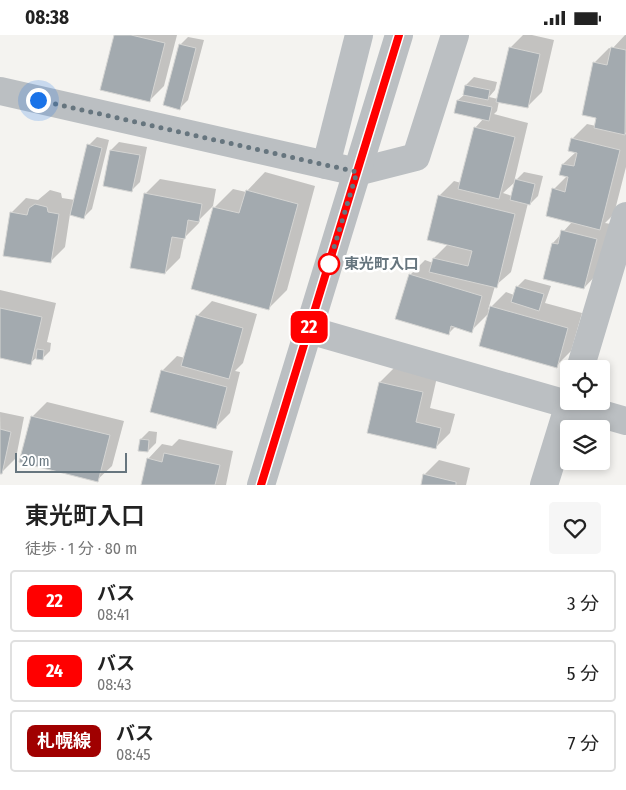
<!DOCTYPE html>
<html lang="ja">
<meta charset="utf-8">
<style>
body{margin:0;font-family:"Fira Sans Condensed","Noto Sans JP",sans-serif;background:#f6f6f6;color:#222;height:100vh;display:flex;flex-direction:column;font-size:19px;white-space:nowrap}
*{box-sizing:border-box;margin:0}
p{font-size:16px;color:#767676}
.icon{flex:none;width:28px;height:28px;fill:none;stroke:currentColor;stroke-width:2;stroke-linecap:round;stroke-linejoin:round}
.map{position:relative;height:450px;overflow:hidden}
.sheet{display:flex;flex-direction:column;background:#fff;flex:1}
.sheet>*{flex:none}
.badge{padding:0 10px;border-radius:8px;font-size:18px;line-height:32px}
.fabs{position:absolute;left:560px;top:325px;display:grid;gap:10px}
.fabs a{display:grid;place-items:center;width:50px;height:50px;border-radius:5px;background:#fff;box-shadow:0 2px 8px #0003;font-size:25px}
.scale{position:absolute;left:15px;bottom:12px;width:112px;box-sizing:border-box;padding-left:5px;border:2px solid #66757e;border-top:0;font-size:14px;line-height:18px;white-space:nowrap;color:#66757e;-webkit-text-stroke:4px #fff;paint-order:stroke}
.you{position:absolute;width:25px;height:25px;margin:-12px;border:4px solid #fff;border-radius:50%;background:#1a73e8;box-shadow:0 0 0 8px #1a73e833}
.map>.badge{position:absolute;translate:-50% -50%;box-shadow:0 0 0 2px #fff}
.round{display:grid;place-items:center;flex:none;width:52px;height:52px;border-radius:5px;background:#f6f6f6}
.summary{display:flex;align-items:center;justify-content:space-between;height:85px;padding:0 25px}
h1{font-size:24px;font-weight:600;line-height:38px}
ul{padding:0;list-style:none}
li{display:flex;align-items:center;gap:15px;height:62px;margin:0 10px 8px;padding:0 15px;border:2px solid #e0e0e0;border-radius:5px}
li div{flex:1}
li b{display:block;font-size:19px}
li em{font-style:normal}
li .badge{min-width:55px;font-weight:700;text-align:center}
.status{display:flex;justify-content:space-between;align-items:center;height:35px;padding:0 25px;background:#fff;direction:ltr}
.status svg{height:14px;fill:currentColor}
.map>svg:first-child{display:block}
.shadow{fill:#0003;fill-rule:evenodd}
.building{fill:#a3aaaf;stroke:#d5d5d3}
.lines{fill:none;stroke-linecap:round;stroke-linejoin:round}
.minor{stroke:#bbbfc2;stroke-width:28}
.line-casing{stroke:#fff;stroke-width:11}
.line{stroke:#f00;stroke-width:8}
.walk{stroke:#66757e;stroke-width:5;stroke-dasharray:0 9}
.stop-dot{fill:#fff;stroke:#f00;stroke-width:2.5}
.labels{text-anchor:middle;stroke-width:5;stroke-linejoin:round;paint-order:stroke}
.stop-label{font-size:15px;font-weight:bold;fill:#66757e;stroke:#fff;text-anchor:start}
</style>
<div class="status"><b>08:38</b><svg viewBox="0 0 49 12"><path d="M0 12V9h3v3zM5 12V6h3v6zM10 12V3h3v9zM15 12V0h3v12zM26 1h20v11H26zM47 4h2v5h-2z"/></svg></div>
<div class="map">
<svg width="626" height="450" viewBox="0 0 626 450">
<rect width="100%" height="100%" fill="#f4f3f0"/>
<g class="shadow">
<polygon points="115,0 177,0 164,51 150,65"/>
<path d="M523,0H532L554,5L542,57L527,72L499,66L497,76L494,79L528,88L514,147L524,137L543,141L538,161L530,169L528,168L511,237L495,251L488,275L506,257L514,260L517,252L525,244L551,251L545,268L582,278L571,316L556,331L489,278L471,296L456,291L448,299L410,240L425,225L433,228L434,223L448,209L439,161L454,146L461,148L475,93L484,83L458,65L464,60L466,50L474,42L497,47L495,55L489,62L498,64L510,13ZM516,146L512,161L503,158Z"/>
<polygon points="625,0 626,0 626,97 625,99 626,99 626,132 614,179 605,188 611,189 598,238 584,253 553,208 572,187 554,154 567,141 561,139 563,129 576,117 572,104 587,89 596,91 598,82 594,28 609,13 612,14"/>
<polygon points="188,2 204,5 188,65 180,73 180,10"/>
<polygon points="97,102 109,105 92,174 84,182 70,179 65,212 50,227 12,177 26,163 38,165 50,155 61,158 62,163 75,165 89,110"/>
<polygon points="119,107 147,112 140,147 132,155 105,150 111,115"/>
<polygon points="265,137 315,151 287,255 268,274 193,253 215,172 233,154 246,157"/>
<polygon points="160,144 216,154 213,171 200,184 199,188 184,203 180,223 165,238 145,159"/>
<polygon points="0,255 56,268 47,307 51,308 50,316 42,324 36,323 30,328 0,321"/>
<polygon points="212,266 257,279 243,328 235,336 240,337 230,378 215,393 162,336 177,321 185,323 197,281"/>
<polygon points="394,333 437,342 430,373 455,379 450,398 435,413 380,347"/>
<polygon points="47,367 124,386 112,431 97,445 21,426 33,381"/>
<polygon points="0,377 24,382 16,423 1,438"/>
<polygon points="149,396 157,397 156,408 148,416 141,404"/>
<polygon points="179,404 233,416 226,450 142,450 148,424 162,409 172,411"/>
<polygon points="439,425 470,433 466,450 422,450 424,440"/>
</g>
<g class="building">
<polygon points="114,0 131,0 165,8 150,67 100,55"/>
<polygon points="179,9 196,13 180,75 163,70"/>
<polygon points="509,12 540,19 528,73 496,67"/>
<polygon points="611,12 626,15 625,100 594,93 596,83 582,80 593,27 607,30"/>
<polygon points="465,50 490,55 488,65 463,60"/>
<polygon points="457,65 492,72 489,86 454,78"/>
<polygon points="474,92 515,102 499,164 458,154"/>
<polygon points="571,103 620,115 600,195 546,181 552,153 565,157 568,142 559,140 562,129 574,131 577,118 568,116"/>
<polygon points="87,109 102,113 84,184 70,180"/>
<polygon points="110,115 140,120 132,157 103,151"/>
<polygon points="515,144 535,149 530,170 510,165"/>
<polygon points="246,155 298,169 269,275 191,254 213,172 239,178"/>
<polygon points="144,158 202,169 199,187 188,185 185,204 172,202 165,239 130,233"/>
<polygon points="438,160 515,179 497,253 429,237 433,223 468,231 472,216 427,205"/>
<polygon points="35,169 47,172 48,177 59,179 51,228 3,221 10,177 27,180 29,173"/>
<polygon points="561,195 597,204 584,254 543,244 552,208 558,209"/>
<polygon points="409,239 482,261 472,298 451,291 449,300 395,284"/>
<polygon points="516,251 544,259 539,276 511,267"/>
<polygon points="490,271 568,293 557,333 479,311"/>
<polygon points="0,273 42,282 31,330 0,323"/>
<polygon points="196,280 243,293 229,344 181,331"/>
<polygon points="37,314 44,315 43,325 36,324"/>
<polygon points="161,335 227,352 216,394 150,377"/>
<polygon points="379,347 423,357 416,387 441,393 436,414 367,398"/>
<polygon points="31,381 110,400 98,447 19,427"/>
<polygon points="0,394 11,397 2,439 0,439"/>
<polygon points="140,404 149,405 148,417 138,416"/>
<polygon points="164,418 220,430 215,450 141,450 147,423 162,427"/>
<polygon points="423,439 456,447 456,450 421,450"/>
</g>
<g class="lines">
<g class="minor">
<polyline points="0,56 357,137 416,122 455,0"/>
<polyline points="326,130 359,0"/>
<polyline points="309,295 626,386"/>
<polyline points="580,334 626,181"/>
<polyline points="261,450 399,0"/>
<polyline points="544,450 570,366"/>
</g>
</g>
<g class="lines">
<g class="line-casing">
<polyline id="line" points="261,450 399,0"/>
</g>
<use href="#line" class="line"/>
<polyline class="walk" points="38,65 357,137 329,229"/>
</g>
<circle class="stop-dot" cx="329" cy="229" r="10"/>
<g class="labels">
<g class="stop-label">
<text x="344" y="234">東光町入口</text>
</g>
</g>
</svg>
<div class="fabs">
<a><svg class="icon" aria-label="locate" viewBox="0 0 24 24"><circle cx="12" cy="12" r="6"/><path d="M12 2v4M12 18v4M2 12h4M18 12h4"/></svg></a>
<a><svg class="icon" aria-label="layers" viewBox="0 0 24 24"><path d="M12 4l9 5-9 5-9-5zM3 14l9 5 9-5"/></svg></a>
</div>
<div class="scale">20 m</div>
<div class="you" style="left:38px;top:65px"></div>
<b class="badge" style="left:309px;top:292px;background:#f00;color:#fff">22</b>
</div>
<section class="sheet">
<div class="summary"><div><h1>東光町入口</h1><p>徒歩 · 1 分 · 80 m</p></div><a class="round"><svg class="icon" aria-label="heart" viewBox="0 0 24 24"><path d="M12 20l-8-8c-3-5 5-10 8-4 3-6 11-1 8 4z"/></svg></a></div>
<ul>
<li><span class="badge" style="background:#f00;color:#fff">22</span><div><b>バス</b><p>08:41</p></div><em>3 分</em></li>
<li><span class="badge" style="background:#f00;color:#fff">24</span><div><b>バス</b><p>08:43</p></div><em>5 分</em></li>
<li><span class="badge" style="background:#a00000;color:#fff">札幌線</span><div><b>バス</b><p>08:45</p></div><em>7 分</em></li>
</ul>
</section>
